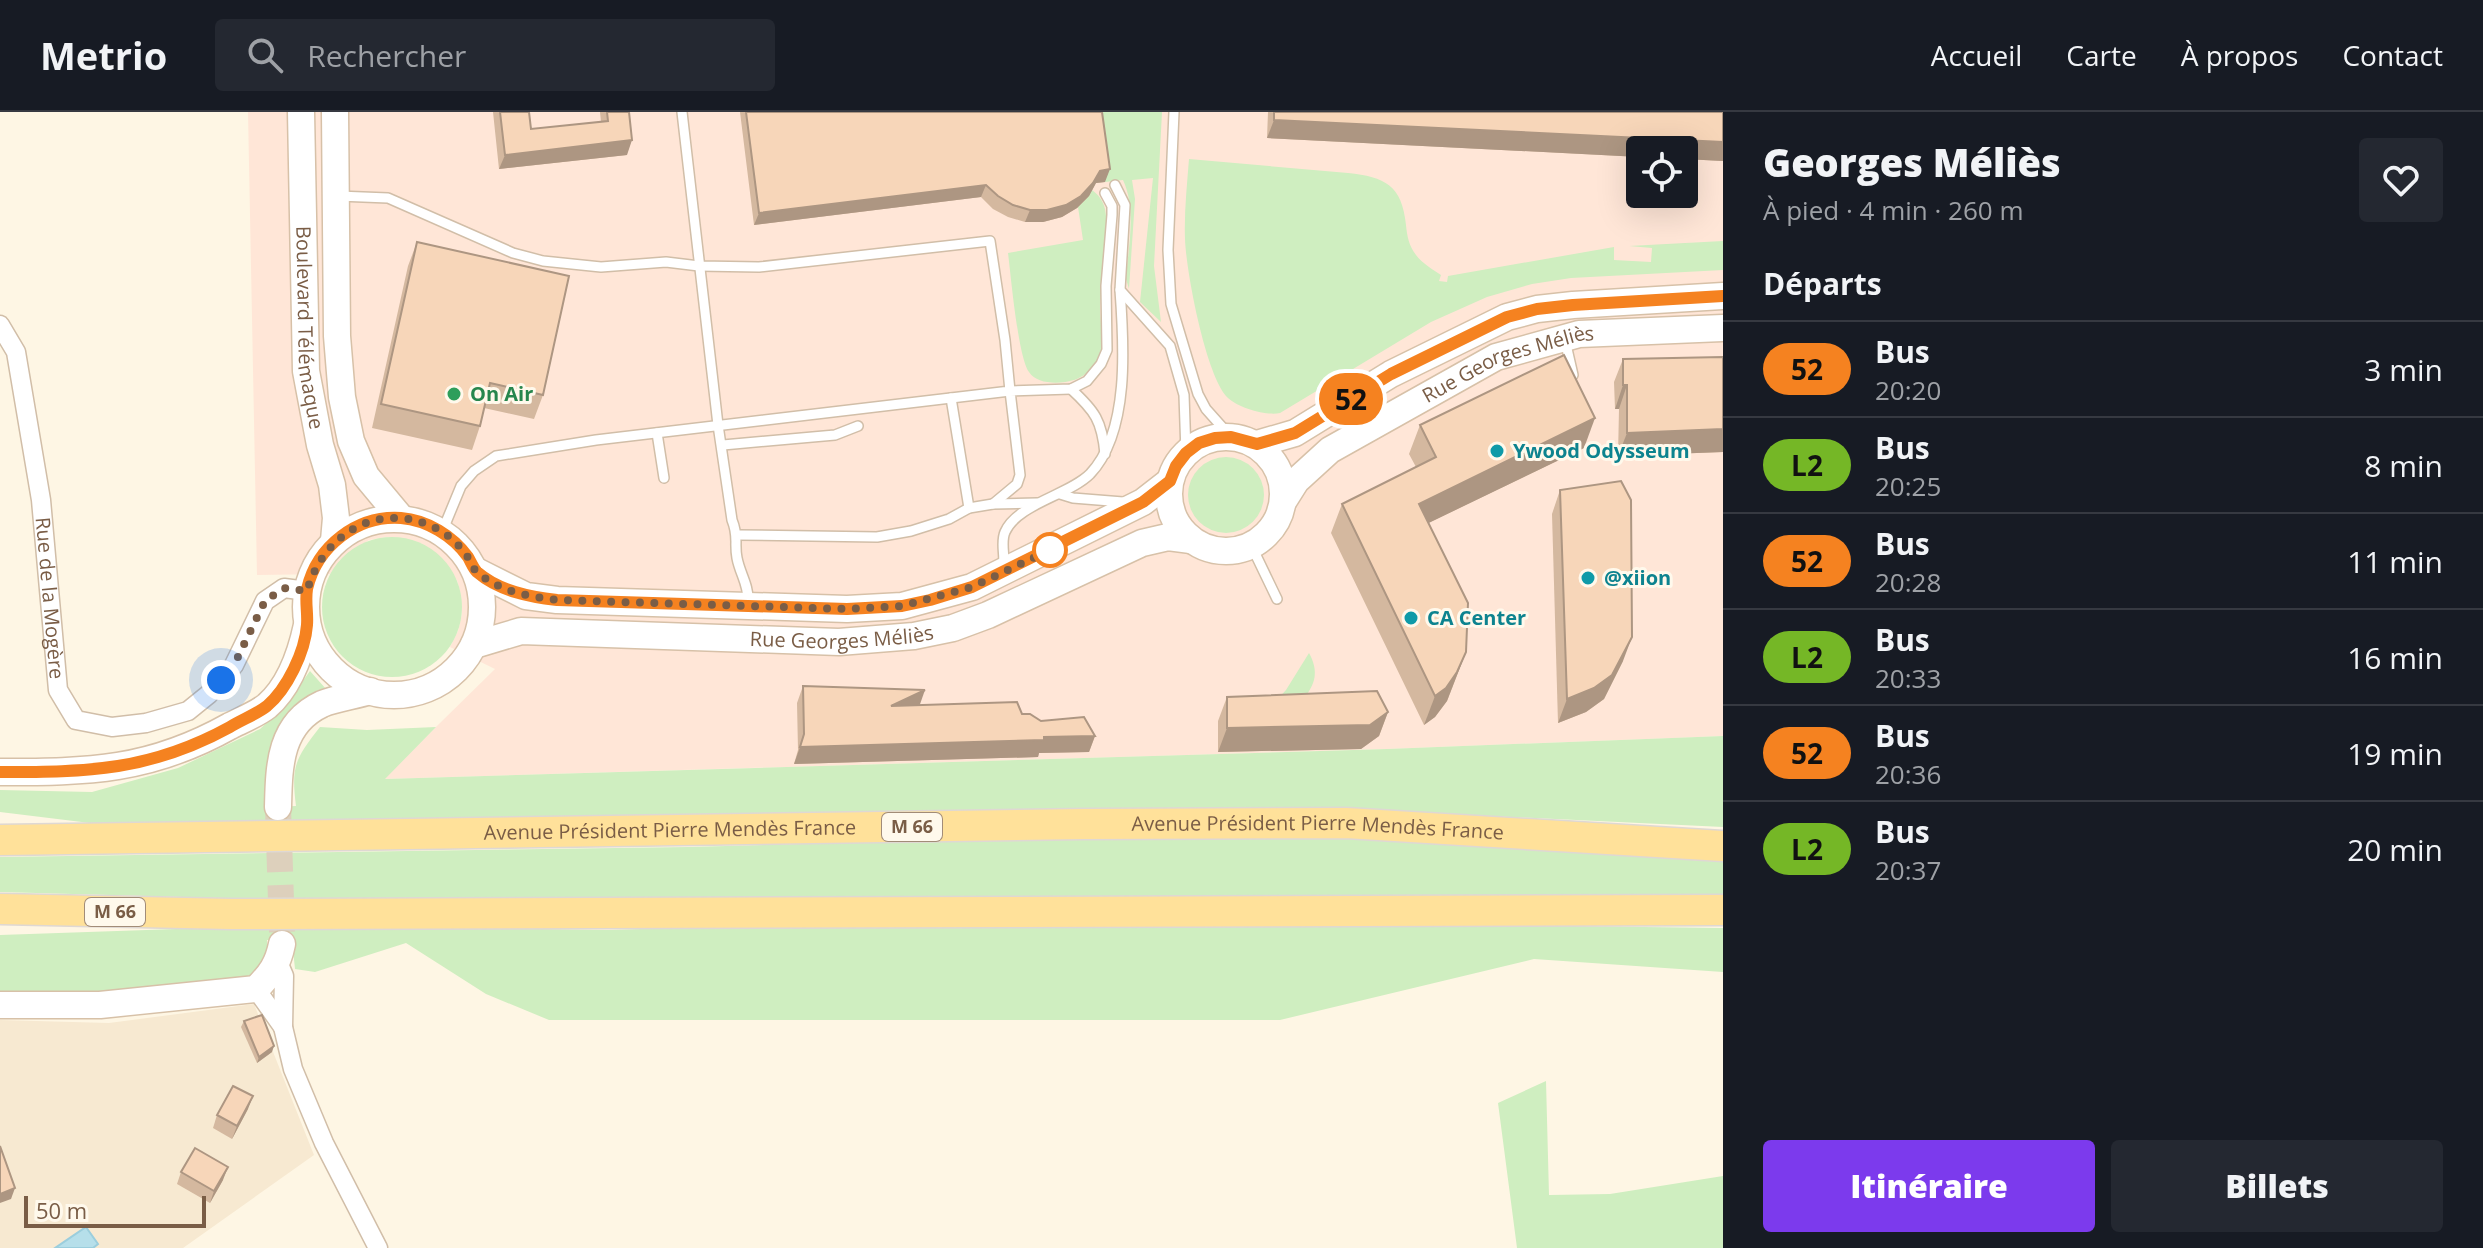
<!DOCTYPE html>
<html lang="fr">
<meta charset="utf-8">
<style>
body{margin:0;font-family:"Open Sans",sans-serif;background:#242831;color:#f1f3f6;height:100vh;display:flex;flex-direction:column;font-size:30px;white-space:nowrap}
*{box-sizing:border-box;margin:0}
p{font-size:26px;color:#9ea1a6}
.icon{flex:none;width:44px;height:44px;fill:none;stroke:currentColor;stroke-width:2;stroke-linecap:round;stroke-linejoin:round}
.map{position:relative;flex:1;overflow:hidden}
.side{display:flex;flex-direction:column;background:#171b24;width:760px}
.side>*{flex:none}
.badge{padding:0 16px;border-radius:26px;font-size:28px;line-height:52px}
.controls{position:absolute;left:1626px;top:24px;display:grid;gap:16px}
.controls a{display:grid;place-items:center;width:72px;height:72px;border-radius:8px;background:#171b24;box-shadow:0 8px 32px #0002;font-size:40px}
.scale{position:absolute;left:24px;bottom:20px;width:182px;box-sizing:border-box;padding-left:8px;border:4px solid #7a5d46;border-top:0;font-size:22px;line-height:28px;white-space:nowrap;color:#7a5d46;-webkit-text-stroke:6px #fff9ec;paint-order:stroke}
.you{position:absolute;width:40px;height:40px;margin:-20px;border:6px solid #fff;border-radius:50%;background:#1a73e8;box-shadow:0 0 0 12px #1a73e833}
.map>.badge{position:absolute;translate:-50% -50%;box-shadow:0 0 0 4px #fff}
h2{padding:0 40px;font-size:30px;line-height:72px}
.round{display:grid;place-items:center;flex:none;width:84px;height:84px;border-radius:8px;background:#242831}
.head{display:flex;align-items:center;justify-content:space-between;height:136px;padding:0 40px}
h1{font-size:38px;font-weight:800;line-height:60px}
.button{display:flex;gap:16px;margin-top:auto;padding:16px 40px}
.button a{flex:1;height:92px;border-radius:8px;background:#7c3aed;color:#fff;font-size:32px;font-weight:800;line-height:92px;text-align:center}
.button a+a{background:#242831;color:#f1f3f6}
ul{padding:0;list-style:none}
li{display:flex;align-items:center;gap:24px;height:96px;padding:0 40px;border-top:2px solid #363941}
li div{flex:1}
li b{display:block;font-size:30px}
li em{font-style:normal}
li .badge{min-width:88px;font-weight:700;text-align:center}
header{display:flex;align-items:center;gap:48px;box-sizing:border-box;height:112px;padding:0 40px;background:#171b24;border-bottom:2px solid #363941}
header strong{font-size:38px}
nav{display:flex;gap:44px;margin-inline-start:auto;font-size:28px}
.search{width:560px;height:72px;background:#242831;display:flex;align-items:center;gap:20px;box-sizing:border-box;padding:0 28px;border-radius:8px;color:#9ea1a6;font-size:30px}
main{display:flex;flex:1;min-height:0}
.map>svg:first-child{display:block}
.residential{fill:#f7e9d1}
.commercial{fill:#ffe6d7;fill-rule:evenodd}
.green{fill:#cfeec0}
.water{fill:#b6dfea;stroke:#9bcedd;stroke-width:2}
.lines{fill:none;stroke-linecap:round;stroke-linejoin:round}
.secondary-tunnel{stroke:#ddd0bc;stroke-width:26;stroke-dasharray:26 13;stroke-linecap:butt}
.lane-casing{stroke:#d1bea8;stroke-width:12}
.street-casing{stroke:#d1bea8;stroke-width:21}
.secondary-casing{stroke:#d7c1a8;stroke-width:29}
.primary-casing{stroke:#dfd8d3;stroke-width:33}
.lane{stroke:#fff;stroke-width:9}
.street{stroke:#fff;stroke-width:18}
.secondary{stroke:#fff;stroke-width:26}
.primary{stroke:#ffe19a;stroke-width:30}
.wall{fill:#d4b89f}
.shaded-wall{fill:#ad9682}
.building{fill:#f7d6b9;stroke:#ad9682;stroke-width:2}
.line-casing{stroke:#fff;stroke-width:18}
.line{stroke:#f58220;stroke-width:12}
.walk{stroke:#7a5d46;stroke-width:8;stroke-dasharray:0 14.4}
.leisure-dot{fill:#2e9e5b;stroke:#fff9ec;stroke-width:3}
.culture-dot{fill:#0f9aa8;stroke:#fff9ec;stroke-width:3}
.stop-dot{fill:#fff;stroke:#f58220;stroke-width:4}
.labels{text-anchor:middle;stroke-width:6;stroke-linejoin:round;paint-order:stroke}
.shield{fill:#fff9ec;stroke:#a28c78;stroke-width:2}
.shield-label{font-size:18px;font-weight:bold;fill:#7a5d46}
.street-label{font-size:20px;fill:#7a5d46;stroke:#fff9ec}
.leisure-label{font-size:20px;font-weight:bold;fill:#27864d;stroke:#fff9ec;text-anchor:start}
.culture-label{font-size:20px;font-weight:bold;fill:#0d838f;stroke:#fff9ec;text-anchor:start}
</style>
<header>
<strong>Metrio</strong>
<div class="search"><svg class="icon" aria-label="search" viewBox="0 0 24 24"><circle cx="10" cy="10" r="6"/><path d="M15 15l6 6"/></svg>Rechercher</div>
<nav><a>Accueil</a><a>Carte</a><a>À propos</a><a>Contact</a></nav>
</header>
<main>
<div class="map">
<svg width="1723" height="1136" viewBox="0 0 1723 1136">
<rect width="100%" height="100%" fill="#fef6e4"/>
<polygon class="residential" points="254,892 314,1043 183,1136 0,1136 0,908 109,911"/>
<path class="commercial" d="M248,0H1723V624L1387,637L383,667L495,557L450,535L458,519L462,502L461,484L457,468L404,426L386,425L369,428L340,448L330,462L257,463ZM1640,38H1684V82H1640Z"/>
<g class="green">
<path d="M1096,0H1162L1154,154L1161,210L1140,190L1153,66L1132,68L1135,87L1129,177L1126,167C1128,136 1137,98 1123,68L1105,70L1101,36L1107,35L1105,17Z"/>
<path d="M1189,47L1348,61C1385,65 1402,73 1406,113C1407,124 1409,134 1416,143C1422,151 1432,157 1441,163L1439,169L1447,170L1448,164L1614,135V148L1651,150L1652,136L1629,134L1723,129V158L1571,166L1532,172L1487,185L1431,210L1280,301C1266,304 1239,296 1228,286C1206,265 1186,159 1185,127C1184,101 1187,73 1189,47Z"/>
<path d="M1092,78C1099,83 1103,89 1105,97C1111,129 1101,163 1100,195C1100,208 1103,224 1101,237C1099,251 1087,264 1074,268C1061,272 1037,273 1029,260C1018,245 1011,164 1008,141L1083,128L1078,95Z"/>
<circle cx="1226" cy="383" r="38"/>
<circle cx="392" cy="495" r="70"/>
<path d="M1309,541C1319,559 1316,573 1302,588L1274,591L1286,578Z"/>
<path d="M310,559L326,577L302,590L272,630L270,695L296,694C291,654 295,647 320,615L367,618L436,615L385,667L1387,637L1723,624V715L1470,703L1144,696L719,706L307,708L223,712L90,711L0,700V678L92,680L178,656L260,617L284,595Z"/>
<polygon points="1196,721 1384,728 1723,750 1723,786 260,787 0,780 0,745 688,735"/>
<path d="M295,813L608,818L706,815L1479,813L1723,816V860L1534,847L1280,908H549L486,882L406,831L315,860L295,857L292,828H267C268,851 264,854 247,869L81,887L0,884V823Z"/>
<polygon points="1546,969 1549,1083 1610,1082 1723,1064 1723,1136 1517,1136 1498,991"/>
</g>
<polygon class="water" points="86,1115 98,1132 93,1136 55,1136"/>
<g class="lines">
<polyline class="secondary-tunnel" points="278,695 282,820"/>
<g class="lane-casing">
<g id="lane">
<path d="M682,0L718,313L732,408C739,425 734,431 737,446C740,462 749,473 748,490"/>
<polyline points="1174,0 1168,138 1171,192 1198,282 1206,297 1231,325"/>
<polyline points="1115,73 1125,93 1120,178 1170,234 1184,283 1186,341"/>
<polyline points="338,84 388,86 513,141 543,149 601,155 666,150 699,154 759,155 990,129 1005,228 1010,279 596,328 496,344 474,359 461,374 442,420"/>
<polyline points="1565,228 1573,263"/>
<path d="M1071,277C1095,299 1102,309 1105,342"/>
<polyline points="951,286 969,396"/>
<polyline points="657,321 664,366"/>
<polyline points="723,333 835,323 858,314"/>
<polyline points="1060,382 1073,386 1123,390"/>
<polyline points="993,392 1017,372 1020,363 1010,279 1071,277 1087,269 1101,252 1107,238 1106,174 1112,103 1112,94 1105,81"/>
<polyline points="739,423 877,425 911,419 949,407 969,396 993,392 1037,391"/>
<polyline points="1251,433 1277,487"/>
<path d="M1003,456C1006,445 1000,431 1005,420C1017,392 1069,383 1090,362C1130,320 1124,232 1120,178"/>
</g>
</g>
<g class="street-casing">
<g id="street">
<path id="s1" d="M0,213L16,240L41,388L58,578L76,608L112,615L146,611L188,599L209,582L234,553L265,489L284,476L307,479"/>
<polyline points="278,850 284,864 283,915 293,957 324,1031 378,1136"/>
<polyline points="256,877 283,915"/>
</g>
</g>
<g class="secondary-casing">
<g id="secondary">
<path id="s2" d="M301,0L306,259L320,333L332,373L336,406L334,429"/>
<polyline points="335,0 337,224 342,285 351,329 366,364 401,406"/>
<circle cx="1226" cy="382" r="57"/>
<polyline points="1257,332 1295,321 1391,262 1507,205 1537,197 1573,193 1723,184"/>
<path id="s3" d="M1284,388L1296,369L1330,338L1496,245L1579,222L1723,216"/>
<circle cx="394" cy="495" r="88"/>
<polyline points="476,459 526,484 557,488 847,497 902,494 972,475 1143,390 1170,369"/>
<path id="s4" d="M474,533L521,519L839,530L914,524L953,516L988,503L1142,431L1168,425L1191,428"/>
<path d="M0,660C89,660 150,659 230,614C242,608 257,602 267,594C290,574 301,541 307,513"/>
<path d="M278,695C279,655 279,612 322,592C336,586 355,584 370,579"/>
<path d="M0,893H100L256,877C271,862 278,852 282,832"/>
</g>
</g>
<g class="primary-casing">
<g id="primary">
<path id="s5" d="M0,728L1084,712L1346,711L1723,734"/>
<polyline points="0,797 231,802 1723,798"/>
</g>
</g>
<use href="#lane" class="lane"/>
<use href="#street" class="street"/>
<use href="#secondary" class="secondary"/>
<use href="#primary" class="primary"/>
</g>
<g class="wall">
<polygon points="493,0 529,0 531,17 601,10 600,0 629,0 627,43 499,57"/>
<polygon points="740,0 1102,0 1105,70 1096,71 1089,84 1077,96 1062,105 1043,110 1025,110 1008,105 993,97 981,85 754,113"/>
<polygon points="1268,0 1723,0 1723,49 1684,47 1640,38 1640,45 1267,26"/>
<polygon points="417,130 543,283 534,307 484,296 480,314 472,338 372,316 408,154"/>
<polygon points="1723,245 1723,340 1618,344 1619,297 1615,297 1614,270 1623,247"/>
<polygon points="1420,313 1584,336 1428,411 1466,540 1447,589 1435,605 1424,613 1331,421 1342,392 1416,355 1409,342"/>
<polygon points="1560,378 1623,549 1604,587 1586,600 1558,611 1552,402"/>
<polygon points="803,574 920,593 1022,602 1041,609 1095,624 1089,640 1039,641 1038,645 794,652 798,638 797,591"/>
<polygon points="1227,585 1388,600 1379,624 1361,637 1218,640 1218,609"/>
<polygon points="244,909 272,940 257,951 241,915"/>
<polygon points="248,997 232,1027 213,1016 217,1003"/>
<polygon points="181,1060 223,1068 210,1091 177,1072"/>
</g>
<g class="shaded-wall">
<polygon points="1274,8 1723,30 1723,49 1684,47 1684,38 1640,38 1640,45 1267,26"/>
<polygon points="632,28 627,43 499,57 505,43"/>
<polygon points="1110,57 1105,70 1096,71 1089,84 1077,96 1062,105 1043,110 1025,110 1030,98 1100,59"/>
<polygon points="986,73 981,85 754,113 759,101"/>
<polygon points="1623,273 1627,273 1619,297 1615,297"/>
<polygon points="1595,306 1584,336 1408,421 1419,392"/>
<polygon points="1723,317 1723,340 1618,344 1627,321"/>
<polygon points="1632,525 1623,549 1604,587 1586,600 1558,611 1567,587"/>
<polygon points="1466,540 1447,589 1435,605 1424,613 1435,584"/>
<polygon points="925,578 919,595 891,594"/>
<polygon points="1388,600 1379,624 1361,637 1218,640 1227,616"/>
<polygon points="1095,624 1089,640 1039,641 1038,645 794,652 800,635 1044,625"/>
<polygon points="274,934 272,940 257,951 259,945"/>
<polygon points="253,984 248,997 232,1027 237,1014"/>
<polygon points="228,1055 223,1068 210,1091 214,1079"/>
<polygon points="15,1076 11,1087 0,1091 0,1082"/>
</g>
<g class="building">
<polygon points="500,0 529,0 531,17 608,9 607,0 629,0 632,28 505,43"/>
<polygon points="746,0 1102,0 1110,57 1100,59 1093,71 1081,84 1066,93 1047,98 1030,98 1013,93 998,84 986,73 759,101"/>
<polygon points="1274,0 1723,0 1723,30 1274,8"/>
<polygon points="417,130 569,164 543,283 490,271 480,314 381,292"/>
<polygon points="1564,243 1595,306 1419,392 1468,491 1466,540 1457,560 1446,576 1435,584 1342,392 1436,345 1420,313"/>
<polygon points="1723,245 1723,317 1627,321 1627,273 1623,273 1623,247"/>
<polygon points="1621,369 1631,388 1632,525 1612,563 1594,576 1567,587 1560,378"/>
<polygon points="803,574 925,578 891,594 1017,590 1022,602 1030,602 1041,609 1084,605 1095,624 1044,625 1044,628 800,635 804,622"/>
<polygon points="1377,579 1388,600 1370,613 1227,616 1227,585"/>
<polygon points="262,903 274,934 259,945 244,909"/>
<polygon points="233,974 253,984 237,1014 217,1003"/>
<polygon points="0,1034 15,1076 0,1082"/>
<polygon points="195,1036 228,1055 214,1079 181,1060"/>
</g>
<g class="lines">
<g class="line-casing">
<path id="line" d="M0,660C88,660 150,659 230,615C241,608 257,602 267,594C287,577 305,540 307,513C308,501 305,490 307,477C317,434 357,403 401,406C427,408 453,424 468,445C471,450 473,456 477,460C499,479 530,485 557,488L847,497L902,494L930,488L972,475L1143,390L1170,369L1176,354L1186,341L1199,331L1215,326L1231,325L1257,332L1295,321L1391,262L1507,205L1537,197L1573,193L1723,184"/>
</g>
<use href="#line" class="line"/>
<path class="walk" d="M221,568L234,553L265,489L284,476L307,479C324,419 383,386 441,419C451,425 461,435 467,444C471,449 472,456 477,460C498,479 530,485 557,488L847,497L902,494L972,475L1050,438"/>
</g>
<circle class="leisure-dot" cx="454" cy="282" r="8"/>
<g class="culture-dot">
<circle cx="1497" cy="339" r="8"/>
<circle cx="1588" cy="466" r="8"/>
<circle cx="1411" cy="506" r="8"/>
</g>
<circle class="stop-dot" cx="1050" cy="438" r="16"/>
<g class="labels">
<g class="shield">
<rect x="882" y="701" width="60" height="28" rx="6"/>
<rect x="85" y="786" width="60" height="28" rx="6"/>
</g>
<g class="shield-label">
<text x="912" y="721">M 66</text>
<text x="115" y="806">M 66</text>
</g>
<g class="street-label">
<text dy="7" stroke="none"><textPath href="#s2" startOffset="216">Boulevard Télémaque</textPath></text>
<text dy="7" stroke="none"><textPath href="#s3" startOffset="268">Rue Georges Méliès</textPath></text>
<text dy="7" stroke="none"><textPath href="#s1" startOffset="280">Rue de la Mogère</textPath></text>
<text dy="7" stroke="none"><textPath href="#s4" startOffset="370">Rue Georges Méliès</textPath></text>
<text dy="7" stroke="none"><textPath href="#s5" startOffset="1318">Avenue Président Pierre Mendès France</textPath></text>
<text dy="7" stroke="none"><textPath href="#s5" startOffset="670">Avenue Président Pierre Mendès France</textPath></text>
</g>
<g class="leisure-label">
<text x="470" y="289">On Air</text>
</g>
<g class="culture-label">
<text x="1513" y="346">Ywood Odysseum</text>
<text x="1604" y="473">@xiion</text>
<text x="1427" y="513">CA Center</text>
</g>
</g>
</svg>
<div class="controls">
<a><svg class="icon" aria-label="locate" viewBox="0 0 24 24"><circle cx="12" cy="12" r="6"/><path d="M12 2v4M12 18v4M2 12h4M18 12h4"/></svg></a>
</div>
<div class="scale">50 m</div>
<div class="you" style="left:221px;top:568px"></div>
<b class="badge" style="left:1351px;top:287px;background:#f58220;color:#111">52</b>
</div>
<section class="side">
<div class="head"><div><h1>Georges Méliès</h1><p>À pied · 4 min · 260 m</p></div><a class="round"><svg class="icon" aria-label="heart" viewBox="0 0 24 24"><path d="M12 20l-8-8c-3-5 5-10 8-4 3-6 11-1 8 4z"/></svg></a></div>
<h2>Départs</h2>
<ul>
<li><span class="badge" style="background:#f58220;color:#111">52</span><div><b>Bus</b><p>20:20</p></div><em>3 min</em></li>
<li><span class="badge" style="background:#75b726;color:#111">L2</span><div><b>Bus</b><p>20:25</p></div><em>8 min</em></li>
<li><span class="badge" style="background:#f58220;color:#111">52</span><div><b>Bus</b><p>20:28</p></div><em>11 min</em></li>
<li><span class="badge" style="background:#75b726;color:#111">L2</span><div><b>Bus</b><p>20:33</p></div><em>16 min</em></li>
<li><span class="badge" style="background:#f58220;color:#111">52</span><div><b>Bus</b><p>20:36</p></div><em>19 min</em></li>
<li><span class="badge" style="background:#75b726;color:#111">L2</span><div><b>Bus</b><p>20:37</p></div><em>20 min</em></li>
</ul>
<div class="button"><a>Itinéraire</a><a>Billets</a></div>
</section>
</main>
